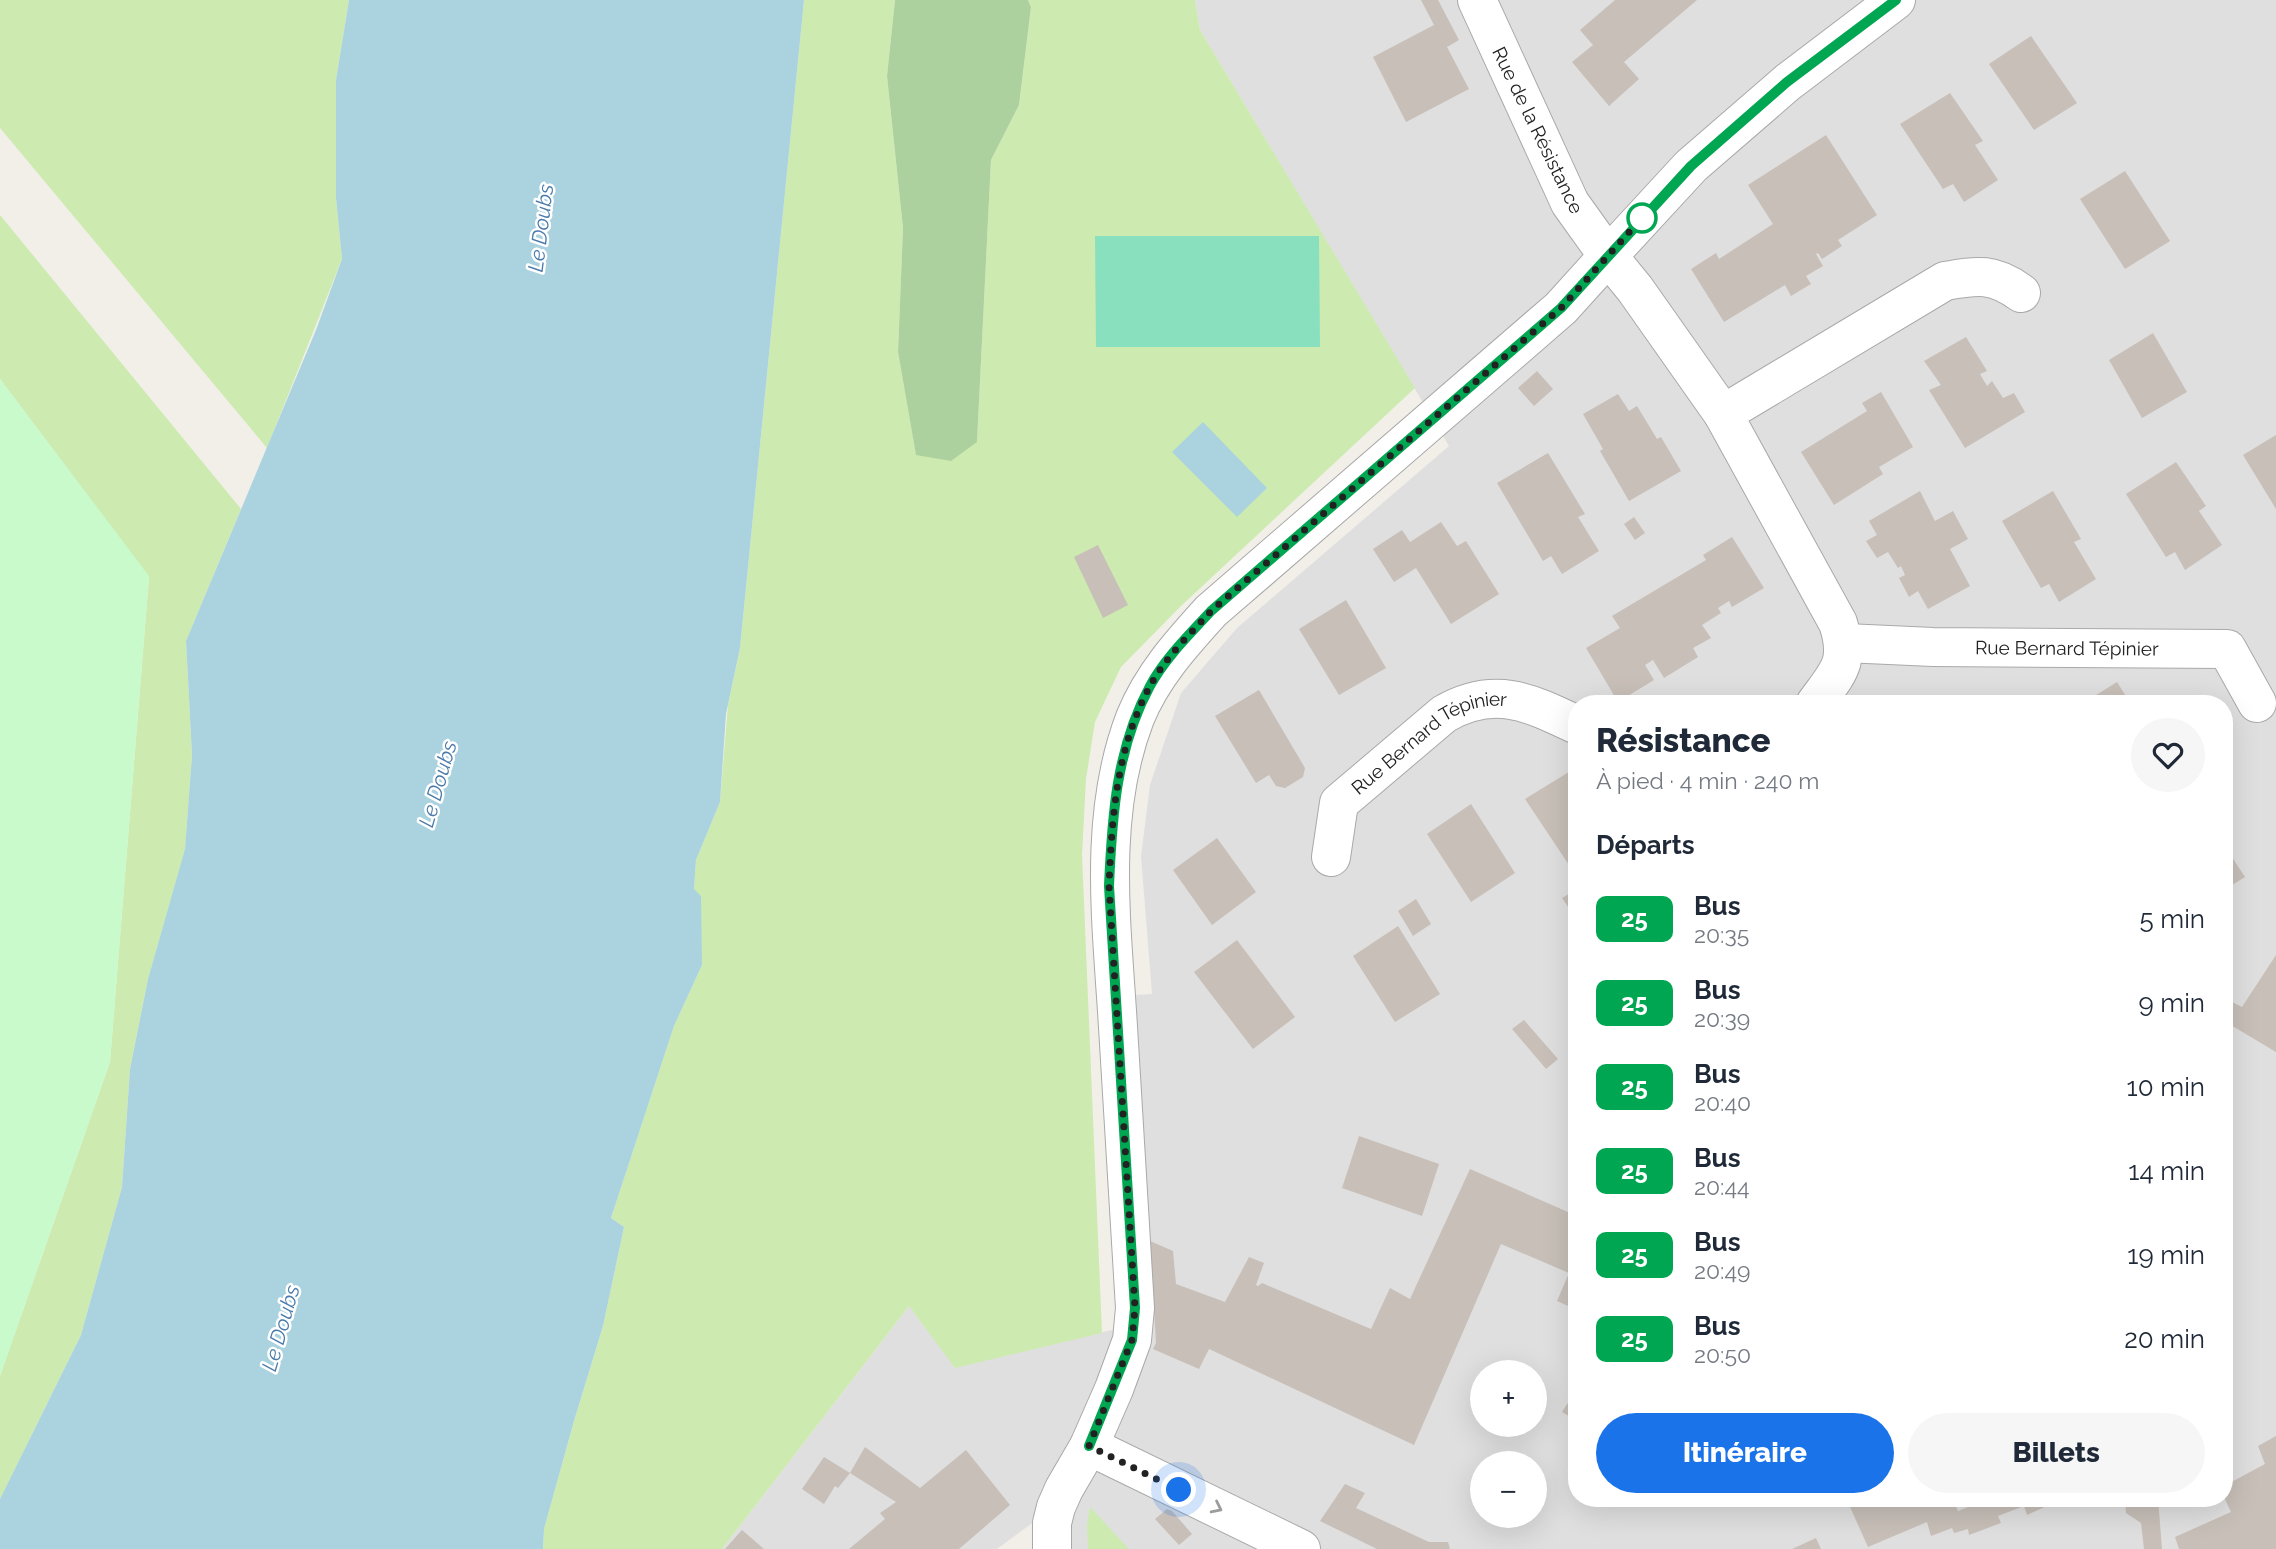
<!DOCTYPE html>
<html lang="fr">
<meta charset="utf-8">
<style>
body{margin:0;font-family:Raleway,sans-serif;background:#f6f6f7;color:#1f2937;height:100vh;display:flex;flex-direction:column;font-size:26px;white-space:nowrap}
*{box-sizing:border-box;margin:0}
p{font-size:23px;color:#747a83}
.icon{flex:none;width:38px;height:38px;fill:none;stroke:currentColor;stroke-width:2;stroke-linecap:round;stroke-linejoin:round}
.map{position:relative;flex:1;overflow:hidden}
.side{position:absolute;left:1568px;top:695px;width:665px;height:812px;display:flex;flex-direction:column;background:#fff;border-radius:28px;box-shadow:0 7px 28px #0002}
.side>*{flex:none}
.badge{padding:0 14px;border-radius:10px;font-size:24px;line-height:46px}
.controls{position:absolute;left:1470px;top:1360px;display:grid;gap:14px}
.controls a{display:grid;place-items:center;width:77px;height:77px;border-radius:50%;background:#fff;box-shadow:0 7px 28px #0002;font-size:35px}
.you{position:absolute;width:35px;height:35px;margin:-18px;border:5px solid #fff;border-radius:50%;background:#1a73e8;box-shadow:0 0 0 10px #1a73e833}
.map>.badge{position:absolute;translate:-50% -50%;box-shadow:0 0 0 4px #fff}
h2{padding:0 28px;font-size:26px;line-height:63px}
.round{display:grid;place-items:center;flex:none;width:74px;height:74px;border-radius:37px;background:#f6f6f7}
.summary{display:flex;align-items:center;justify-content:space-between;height:119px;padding:0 28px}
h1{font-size:33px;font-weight:800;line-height:52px}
.action{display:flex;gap:14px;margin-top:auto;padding:14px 28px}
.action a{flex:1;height:80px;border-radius:42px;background:#1a73e8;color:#fff;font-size:28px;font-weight:800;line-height:80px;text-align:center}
.action a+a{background:#f6f6f7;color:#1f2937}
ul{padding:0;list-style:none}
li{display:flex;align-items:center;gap:21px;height:84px;padding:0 28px}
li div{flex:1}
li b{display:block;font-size:26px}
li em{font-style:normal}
li .badge{min-width:77px;font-weight:700;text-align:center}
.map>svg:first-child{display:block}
.residential{fill:#e0dfdf;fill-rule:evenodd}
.grass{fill:#cdebb0}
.forest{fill:#add19e}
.park{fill:#c8facc}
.pitch{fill:#88e0be}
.water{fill:#aad3df}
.building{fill:#c7bfb8}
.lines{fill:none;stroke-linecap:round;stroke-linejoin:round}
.minor-casing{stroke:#a9a9a9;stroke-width:40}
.tertiary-casing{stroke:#a9a9a9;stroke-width:40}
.minor{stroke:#fff;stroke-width:38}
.tertiary{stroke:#fff;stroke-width:38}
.oneway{stroke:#9c9c9c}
.line-casing{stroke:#fff;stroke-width:16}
.line{stroke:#00a651;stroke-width:10}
.walk{stroke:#222;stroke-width:7;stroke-dasharray:0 12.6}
.stop-dot{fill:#fff;stroke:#00a651;stroke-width:3.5}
.labels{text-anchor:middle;stroke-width:5;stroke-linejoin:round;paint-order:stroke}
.street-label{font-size:19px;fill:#222;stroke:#fff}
.water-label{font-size:21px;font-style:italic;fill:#4a7aab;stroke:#fff}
</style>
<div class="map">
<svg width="2276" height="1549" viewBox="0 0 2276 1549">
<rect width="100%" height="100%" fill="#f2efe9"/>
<path class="residential" d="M1195,0H2276V1549H1072L1039,1518L997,1549H722L909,1306L956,1367L1145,1322L1136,995L1152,994L1141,856L1150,785L1181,693L1237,628L1449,446L1200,30ZM1577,704H2224V1498H1577ZM1482,1372H1535V1424H1482ZM1482,1463H1535V1516H1482Z"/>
<g class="grass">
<polygon points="0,0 349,0 336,80 336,198 342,259 267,448 0,128"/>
<polygon points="804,0 895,0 887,76 903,228 898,352 916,454 977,442 991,160 1019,105 1031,7 1028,0 1195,0 1200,30 1415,388 1181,606 1121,667 1095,722 1086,779 1082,855 1102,1333 955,1368 909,1306 722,1549 543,1549 544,1529 574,1421 603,1326 624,1227 611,1218 674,1026 702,965 694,889 696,860 720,802 728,705 740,648"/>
<polygon points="0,215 241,509 186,641 192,755 185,850 148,979 130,1069 122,1187 81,1335 0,1499 0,1376 110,1062 149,577 0,379"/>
<polygon points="1090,1507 1129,1549 1088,1549 1087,1525"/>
</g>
<polygon class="forest" points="895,0 1028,0 1031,7 1019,105 991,160 977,442 951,461 916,455 898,352 903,228 887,76"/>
<polygon class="park" points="0,379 149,576 110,1062 0,1376"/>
<polygon class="pitch" points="1095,236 1319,236 1320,347 1096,347"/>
<g class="water">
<polygon points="349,0 804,0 740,648 726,714 720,802 696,860 694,889 701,896 702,965 674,1026 611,1218 624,1227 603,1326 574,1421 544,1529 543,1549 0,1549 0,1499 81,1335 122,1187 130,1069 148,979 185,849 192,755 186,641 316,330 342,259 336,198 336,80"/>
<polygon points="1203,422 1267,488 1237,517 1172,452"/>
</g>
<g class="building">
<polygon points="1421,0 1438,0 1459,40 1447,47 1469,89 1406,122 1373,57 1434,25"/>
<polygon points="1615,0 1697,0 1624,62 1639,79 1609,106 1572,62 1593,45 1580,30"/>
<polygon points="2031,36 2077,103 2034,130 1989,64"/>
<polygon points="1950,93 1983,141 1975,145 1998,180 1964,202 1953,184 1943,189 1900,124"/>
<polygon points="1826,135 1877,215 1838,240 1842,246 1822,259 1818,253 1816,254 1823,266 1806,276 1811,284 1791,296 1785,285 1724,322 1691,269 1716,253 1719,259 1773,224 1748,185"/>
<polygon points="2125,171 2170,241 2125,269 2080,199"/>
<polygon points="2153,333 2187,392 2142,418 2109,360"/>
<polygon points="1966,337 1987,371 1980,374 1987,386 1992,381 2003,398 2014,393 2025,412 1965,448 1929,390 1941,385 1924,361"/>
<polygon points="1537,371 1553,389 1534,406 1518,388"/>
<polygon points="1881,392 1913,447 1879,467 1883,474 1834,505 1801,452 1867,411 1862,403"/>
<polygon points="1618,394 1629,411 1637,406 1657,439 1661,437 1681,471 1629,501 1600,451 1603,449 1583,414"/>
<polygon points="2276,435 2276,509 2243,455"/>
<polygon points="1548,453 1585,514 1578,517 1599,551 1562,574 1551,556 1543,561 1497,483"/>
<polygon points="2176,462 2206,506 2199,511 2222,545 2185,570 2175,552 2166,557 2126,494"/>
<polygon points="1920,491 1935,521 1953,511 1968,539 1950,549 1970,586 1928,609 1918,591 1909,597 1899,578 1905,575 1901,566 1898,568 1888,552 1877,558 1866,541 1877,535 1869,521"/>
<polygon points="2053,491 2081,539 2074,542 2096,579 2059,602 2049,584 2041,588 2002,521"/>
<polygon points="1634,517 1645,533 1635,540 1624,524"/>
<polygon points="1441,522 1457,546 1466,541 1499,594 1451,624 1416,568 1394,582 1373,549 1402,530 1410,542"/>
<polygon points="1732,537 1764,588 1732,607 1729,601 1718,608 1721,613 1702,625 1711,638 1693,648 1698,657 1664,678 1653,660 1645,665 1654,680 1618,702 1586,648 1620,628 1612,616 1706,560 1703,555"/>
<polygon points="1098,545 1128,605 1103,618 1074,557"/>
<polygon points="1346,600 1386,668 1339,695 1299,629"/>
<polygon points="2117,682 2131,704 2082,704"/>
<polygon points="1259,690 1305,768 1303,777 1285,788 1276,786 1269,775 1256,783 1215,716"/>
<polygon points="1577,767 1577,877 1525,799"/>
<polygon points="1471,804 1515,873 1471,902 1427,834"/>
<polygon points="1217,838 1256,892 1212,925 1173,870"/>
<polygon points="2224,845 2245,877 2224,890"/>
<polygon points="1577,889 1577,908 1571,911 1562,898"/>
<polygon points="1416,899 1431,924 1413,936 1398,911"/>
<polygon points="1398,926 1440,994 1395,1022 1353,956"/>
<polygon points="1237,940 1295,1017 1253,1049 1194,972"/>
<polygon points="2276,955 2276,1052 2224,1021 2226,1018 2224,1017 2226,999 2242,1007"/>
<polygon points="1524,1020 1558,1059 1546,1069 1512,1029"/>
<polygon points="1359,1136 1439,1164 1422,1216 1342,1188"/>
<polygon points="1470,1169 1577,1216 1577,1310 1557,1301 1569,1273 1501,1244 1414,1445 1209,1349 1199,1369 1153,1349 1156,1343 1150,1241 1173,1251 1176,1284 1225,1302 1249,1257 1264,1263 1256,1285 1258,1286 1262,1283 1371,1329 1390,1288 1410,1299"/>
<polygon points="1577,1389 1577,1421 1562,1412"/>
<polygon points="2276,1436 2276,1549 2179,1549 2175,1537 2231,1512 2224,1497 2224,1486 2265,1464 2258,1446"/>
<polygon points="865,1447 920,1488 966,1450 1010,1505 959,1549 849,1549 885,1519 880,1513 896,1502 850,1473"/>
<polygon points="824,1457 850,1473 838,1488 835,1486 824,1504 802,1489"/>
<polygon points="1345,1484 1365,1493 1356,1508 1429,1542 1448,1542 1450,1549 1377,1549 1320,1521"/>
<polygon points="1846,1498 1937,1498 1939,1502 1952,1498 1958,1511 1991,1498 2057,1498 2058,1501 2027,1515 2024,1506 1998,1516 2001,1523 1969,1535 1968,1529 1954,1533 1952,1528 1931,1536 1927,1522 1868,1547"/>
<polygon points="2125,1498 2158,1498 2162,1549 2144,1549 2141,1523 2126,1513"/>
<polygon points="1167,1509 1172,1511 1192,1534 1179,1545 1155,1519"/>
<polygon points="742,1530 764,1549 725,1549"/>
<polygon points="1816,1538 1821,1549 1792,1549"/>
</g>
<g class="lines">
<g class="minor-casing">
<g id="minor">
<path d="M1723,414L1945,281C1978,275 1994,273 2021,293"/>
<path id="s1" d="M1845,643L1933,647L2227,649L2257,703"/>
<path d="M1815,704C1838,672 1851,663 1838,623L1723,414L1635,289L1608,256L1691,166L1788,82L1896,0"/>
<path id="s2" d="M1331,857L1339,803L1444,714C1494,685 1529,702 1577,725"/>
<polyline points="1089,1446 1301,1549"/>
</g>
</g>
<g class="tertiary-casing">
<path id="tertiary" d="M1052,1549V1523L1056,1507L1064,1489L1089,1446L1114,1389L1132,1340L1135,1308C1129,1214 1124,1121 1118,1027C1112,925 1097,817 1135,718C1152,676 1181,644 1211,611L1561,308L1608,256L1570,203L1477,0"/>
</g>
<use href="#minor" class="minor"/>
<use href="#tertiary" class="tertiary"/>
</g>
<defs><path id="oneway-chevron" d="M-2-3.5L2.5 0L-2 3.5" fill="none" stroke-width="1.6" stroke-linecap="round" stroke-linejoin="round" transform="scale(1.75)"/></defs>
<use class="oneway" href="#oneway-chevron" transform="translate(1217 1508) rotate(26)"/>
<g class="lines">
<g class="line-casing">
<path id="line" d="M1089,1446L1132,1340L1135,1308L1109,886C1112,817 1116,749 1150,686C1165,658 1190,634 1211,611L1561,308L1691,166L1787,82L1896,0"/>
</g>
<use href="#line" class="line"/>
<path class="walk" d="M1179,1490L1089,1446L1132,1340L1135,1308L1109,886C1112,817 1116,749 1150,686C1165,658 1190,634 1211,611L1561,308L1642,218"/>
</g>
<circle class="stop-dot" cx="1642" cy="218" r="14"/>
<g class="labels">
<g class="street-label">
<text transform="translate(1538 130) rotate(64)" y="7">Rue de la Résistance</text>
<text dy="7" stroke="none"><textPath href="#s1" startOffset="222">Rue Bernard Tépinier</textPath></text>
<text dy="7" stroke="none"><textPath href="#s2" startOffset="166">Rue Bernard Tépinier</textPath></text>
</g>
<g class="water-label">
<text transform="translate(541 228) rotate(-83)" y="7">Le Doubs</text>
<text transform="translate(438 784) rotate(-74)" y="7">Le Doubs</text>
<text transform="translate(281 1328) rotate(-74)" y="7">Le Doubs</text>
</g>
</g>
</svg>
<div class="controls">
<a>+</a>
<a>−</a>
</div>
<div class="you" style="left:1179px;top:1490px"></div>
<section class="side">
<div class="summary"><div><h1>Résistance</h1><p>À pied · 4 min · 240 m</p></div><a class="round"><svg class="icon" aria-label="heart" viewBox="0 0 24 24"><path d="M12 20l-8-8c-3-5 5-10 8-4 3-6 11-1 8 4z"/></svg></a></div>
<h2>Départs</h2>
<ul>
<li><span class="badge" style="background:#00a651;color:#fff">25</span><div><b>Bus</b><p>20:35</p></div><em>5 min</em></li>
<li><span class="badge" style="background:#00a651;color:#fff">25</span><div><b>Bus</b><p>20:39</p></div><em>9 min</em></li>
<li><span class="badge" style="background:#00a651;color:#fff">25</span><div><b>Bus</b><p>20:40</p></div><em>10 min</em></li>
<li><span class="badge" style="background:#00a651;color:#fff">25</span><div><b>Bus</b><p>20:44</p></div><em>14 min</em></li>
<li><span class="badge" style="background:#00a651;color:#fff">25</span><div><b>Bus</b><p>20:49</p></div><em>19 min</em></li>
<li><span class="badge" style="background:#00a651;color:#fff">25</span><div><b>Bus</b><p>20:50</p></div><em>20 min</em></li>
</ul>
<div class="action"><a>Itinéraire</a><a>Billets</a></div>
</section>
</div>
